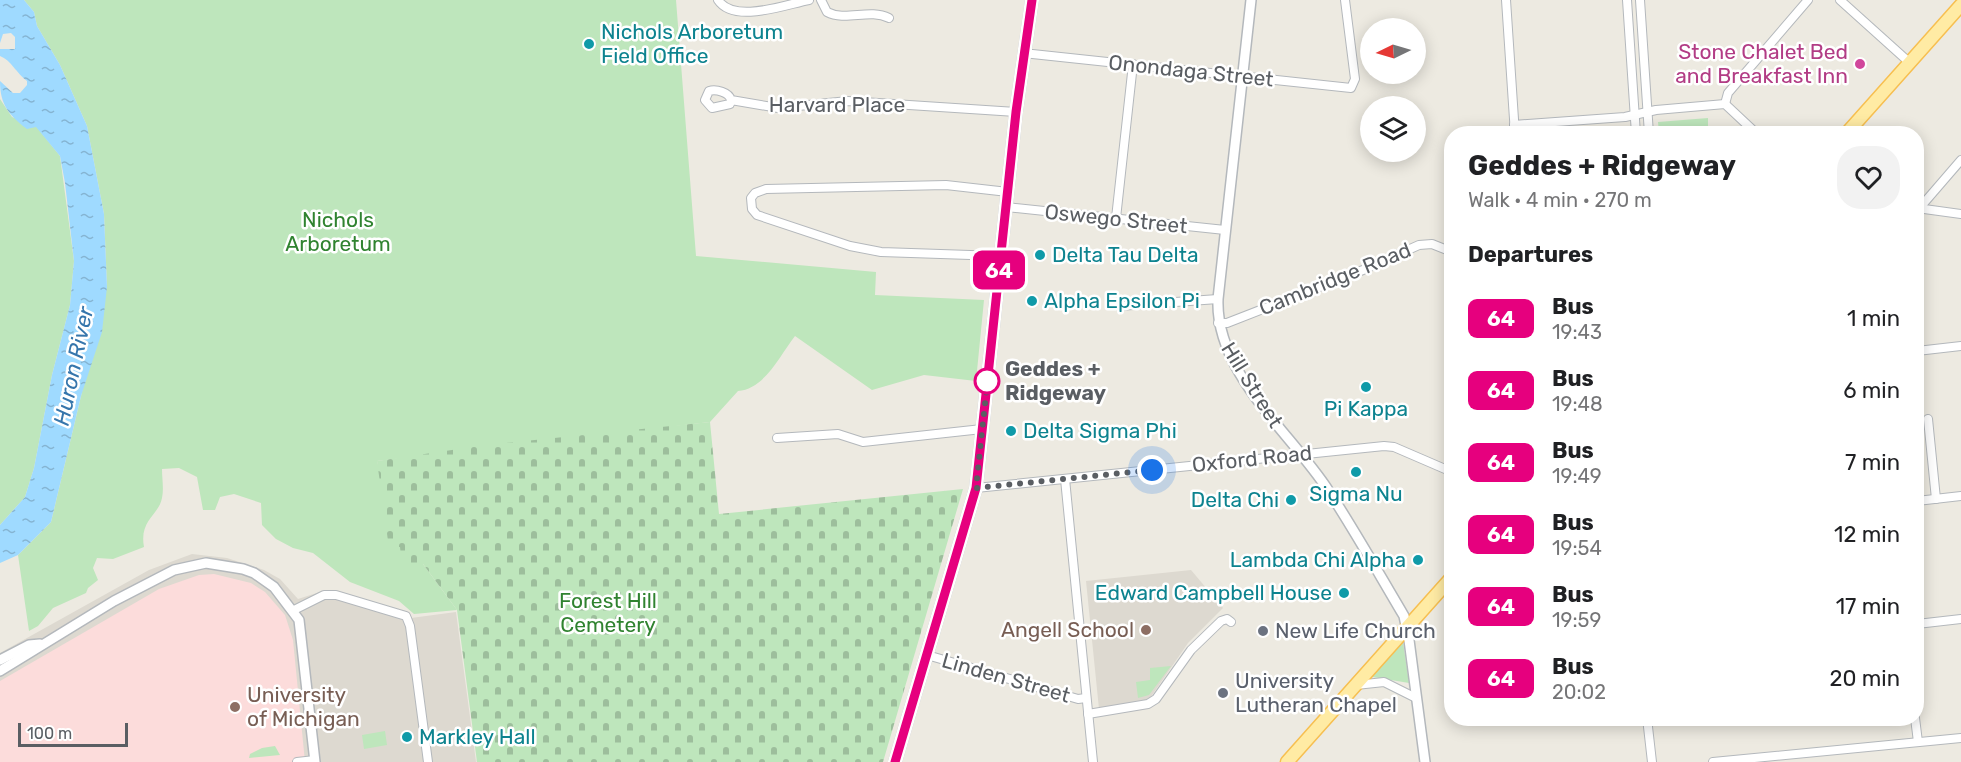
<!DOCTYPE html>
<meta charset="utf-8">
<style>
body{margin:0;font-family:Rubik,sans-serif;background:#f2f2f2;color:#202124;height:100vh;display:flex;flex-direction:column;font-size:22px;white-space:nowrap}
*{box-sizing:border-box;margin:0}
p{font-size:20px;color:#757577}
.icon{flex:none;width:33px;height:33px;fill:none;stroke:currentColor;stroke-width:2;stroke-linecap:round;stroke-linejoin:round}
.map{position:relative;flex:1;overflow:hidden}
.side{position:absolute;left:1444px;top:126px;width:480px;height:600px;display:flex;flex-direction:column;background:#fff;border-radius:24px;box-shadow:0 3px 15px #0003}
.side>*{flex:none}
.badge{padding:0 12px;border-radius:9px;font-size:21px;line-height:39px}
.needle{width:39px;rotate:265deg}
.buttons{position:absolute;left:1360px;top:18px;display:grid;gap:12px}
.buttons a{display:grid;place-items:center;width:66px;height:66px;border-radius:50%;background:#fff;box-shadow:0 3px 15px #0003;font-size:30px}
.scale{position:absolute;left:18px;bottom:15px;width:110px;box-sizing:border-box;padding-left:6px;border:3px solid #5a5e63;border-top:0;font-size:16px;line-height:21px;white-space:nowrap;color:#5a5e63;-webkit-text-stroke:4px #fff;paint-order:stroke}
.you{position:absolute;width:30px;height:30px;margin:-15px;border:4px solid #fff;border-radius:50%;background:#1a73e8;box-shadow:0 0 0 9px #1a73e833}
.map>.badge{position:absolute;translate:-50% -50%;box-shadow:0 0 0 3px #fff}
h2{padding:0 24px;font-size:22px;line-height:54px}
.round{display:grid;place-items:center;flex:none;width:63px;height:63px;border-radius:24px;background:#f2f2f2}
.head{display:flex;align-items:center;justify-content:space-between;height:102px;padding:0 24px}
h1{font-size:28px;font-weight:700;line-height:45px}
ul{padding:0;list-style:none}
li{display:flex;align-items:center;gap:18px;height:72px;padding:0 24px}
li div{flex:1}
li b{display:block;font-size:22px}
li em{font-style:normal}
li .badge{min-width:66px;font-weight:700;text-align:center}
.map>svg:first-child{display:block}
.education{fill:#ddd9d0}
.medical{fill:#fcdcdb}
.green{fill:#bee6bc}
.cemetery{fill:url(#cemetery-stones)}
.water{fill:url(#water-ripples)}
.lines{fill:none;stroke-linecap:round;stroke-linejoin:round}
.minor-casing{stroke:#b4b8bc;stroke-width:10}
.tertiary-casing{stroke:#b4b8bc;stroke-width:12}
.secondary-casing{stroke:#b5b9be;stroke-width:14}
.primary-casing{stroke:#f7bf50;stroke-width:15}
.minor{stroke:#fff;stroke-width:8}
.tertiary{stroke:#fff;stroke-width:9}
.secondary{stroke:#fff;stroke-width:10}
.primary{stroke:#ffeba4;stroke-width:12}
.line-casing{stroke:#fff;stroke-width:14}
.line{stroke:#e6007e;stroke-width:9}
.walk{stroke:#5a5e63;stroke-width:6;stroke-dasharray:0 10.8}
.culture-dot{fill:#0f9aa8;stroke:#fff;stroke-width:2}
.hotel-dot{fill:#d1479c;stroke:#fff;stroke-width:2}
.stop-dot{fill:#fff;stroke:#e6007e;stroke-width:3}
.education-dot{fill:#8d6e63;stroke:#fff;stroke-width:2}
.worship-dot{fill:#6b7280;stroke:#fff;stroke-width:2}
.labels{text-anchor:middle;stroke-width:5;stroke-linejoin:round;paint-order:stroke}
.culture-label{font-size:21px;fill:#0d838f;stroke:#fff;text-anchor:start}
.hotel-label{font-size:21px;fill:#b23c85;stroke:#fff;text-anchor:end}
.street-label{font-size:21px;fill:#5a5e63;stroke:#fff}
.park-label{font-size:21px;fill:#308330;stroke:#fff}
.stop-label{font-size:21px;font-weight:bold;fill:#5a5e63;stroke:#fff;text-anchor:start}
.education-label{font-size:21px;fill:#785e54;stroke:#fff;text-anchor:end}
.worship-label{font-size:21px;fill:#5b616d;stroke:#fff;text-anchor:start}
.water-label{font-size:22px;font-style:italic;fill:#3676ac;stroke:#fff}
</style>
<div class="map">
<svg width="1961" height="762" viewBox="0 0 1961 762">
<defs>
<pattern id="cemetery-stones" width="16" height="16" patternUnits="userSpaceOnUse" patternTransform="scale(1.5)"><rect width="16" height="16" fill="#bee6bc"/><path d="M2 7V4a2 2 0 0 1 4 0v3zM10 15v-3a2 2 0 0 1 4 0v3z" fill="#9dbe9c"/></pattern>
<pattern id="water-ripples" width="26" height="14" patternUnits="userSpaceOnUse" patternTransform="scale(1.5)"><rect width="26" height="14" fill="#9fdaff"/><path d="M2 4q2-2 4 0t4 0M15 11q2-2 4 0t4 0" fill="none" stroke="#85b4d2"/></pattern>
</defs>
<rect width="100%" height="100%" fill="#edeae1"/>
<g class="education">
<polygon points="192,554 227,558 264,570 280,579 298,599 323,591 341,592 401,611 411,618 456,612 476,762 0,762 0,653 149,570"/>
<polygon points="1191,570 1223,608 1188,643 1148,701 1099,709 1086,581"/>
</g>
<polygon class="medical" points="214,574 251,583 265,592 285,615 293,640 305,762 0,762 0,681 159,589 199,575"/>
<g class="green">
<path d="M24,0H676L696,256L876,272L875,295L984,300L976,381L924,375L872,390L795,336C780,355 765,389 738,391L710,422L377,461L400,547L423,564L457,610L414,614L399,601L350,582L313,553L293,548L276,539L262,525L261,503L234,494L220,497L215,510H203L197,477L179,468L162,469C162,478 164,489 162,498C159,515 139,520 144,547L113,559L97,558L93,568L98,580L88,588L86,593L53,608L38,626L29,631L18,555L51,522L107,287L104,214L87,126L60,65L37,26L34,12Z"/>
<polygon points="0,99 12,117 36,126 60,156 74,261 70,305 52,375 34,468 25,497 0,525"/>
<polygon points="1708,118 1708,133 1659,133 1658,122"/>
<polygon points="1403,642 1409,683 1373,677 1372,676"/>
<polygon points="1171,666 1149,695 1138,698 1136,682 1150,680 1150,668"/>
<polygon points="385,731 387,745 364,749 362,735"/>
<polygon points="275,746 280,755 249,758 250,754 262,748"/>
</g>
<polygon class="cemetery" points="710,422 719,514 963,489 883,762 477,762 457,610 423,564 402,565 400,547 389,548 377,461 486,445"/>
<path class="water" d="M0,0H24L34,12L37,26L60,65L87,126L104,214L107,287L102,332L81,396L51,522L18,555L0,563V525L25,497L34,468L52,375L70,305L74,261L65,183L60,156L36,127L27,129C9,115 0,105 0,81L13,93H20L27,85V81C17,74 11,60 0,56V49H15V37L11,33L3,34L0,43Z"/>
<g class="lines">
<g class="minor-casing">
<g id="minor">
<path d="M718,0C734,24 784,5 809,0"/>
<path d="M821,0L827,12C846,22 869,8 889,18"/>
<polyline points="1506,0 1515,134"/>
<polyline points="1627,0 1636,134"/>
<polyline points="1640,0 1649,134"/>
<polyline points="1840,0 1910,63"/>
<polyline points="1023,53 1351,88 1355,79 1345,0"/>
<path d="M731,100C729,92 716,89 709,91L705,100L712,108L730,104L731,100L778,108L848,101L1016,112"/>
<polyline points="1725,104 1728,93 1808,0"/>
<polyline points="1514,125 1625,117 1656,110 1725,104 1757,134"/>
<polyline points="1006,207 1225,230"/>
<polyline points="1917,208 1961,214"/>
<polyline points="1917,211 1961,160"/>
<polyline points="1116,218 1133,64"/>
<polyline points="1000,256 881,252 850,246 757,215 752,209 751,198 755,193 766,189 946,185 1008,192"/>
<polyline points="1119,306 1218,299"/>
<polyline points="1218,323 1227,323 1363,270 1419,245 1432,244 1452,252"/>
<polyline points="1917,351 1961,346"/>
<polyline points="1928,419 1936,499"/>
<polyline points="777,438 838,434 863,442 982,429"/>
<polyline points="1065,479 1093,762"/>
<polyline points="976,488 1384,446 1394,447 1452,472"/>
<polyline points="1917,501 1961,496"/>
<polyline points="294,610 324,595 336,595 406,616 410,626 428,762"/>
<polyline points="1917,624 1961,619"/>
<polyline points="927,655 1078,699 1086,698"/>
<polyline points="1356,685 1384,682 1416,698"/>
<polyline points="1088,714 1148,704 1156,699 1191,650 1221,621 1227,619 1231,622"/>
<polyline points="1647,718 1652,762"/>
<polyline points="1915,718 1918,742"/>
<polyline points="297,762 315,760"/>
<polyline points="1713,762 1961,738"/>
</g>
</g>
<g class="tertiary-casing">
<g id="tertiary">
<path d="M1251,0L1218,299C1215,373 1291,433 1328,490C1355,531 1379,574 1404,616L1409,640L1425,762"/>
<polyline points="0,660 29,645 40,644"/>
<polyline points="0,671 114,601 174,570 206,563 243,569 254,573 274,587 299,620 315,762"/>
</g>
</g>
<g class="secondary-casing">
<polyline id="secondary" points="895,762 976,488 1016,112 1032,0"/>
</g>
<g class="primary-casing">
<g id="primary">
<polyline points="1846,134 1961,5"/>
<polyline points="1287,762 1452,577"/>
</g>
</g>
<use href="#minor" class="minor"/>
<use href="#tertiary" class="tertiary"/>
<use href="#secondary" class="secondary"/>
<use href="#primary" class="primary"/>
</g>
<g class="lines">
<g class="line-casing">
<polyline id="line" points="895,762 976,488 1016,112 1032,0"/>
</g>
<use href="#line" class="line"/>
<polyline class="walk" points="987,381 988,376 976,488 1152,470"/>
</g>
<g class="culture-dot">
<circle cx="589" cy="44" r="6"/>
<circle cx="1040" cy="255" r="6"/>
<circle cx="1032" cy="301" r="6"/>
<circle cx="1366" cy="387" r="6"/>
<circle cx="1011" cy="431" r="6"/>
<circle cx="1356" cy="472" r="6"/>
<circle cx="1291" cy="500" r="6"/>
<circle cx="1418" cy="560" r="6"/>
<circle cx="1344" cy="593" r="6"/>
<circle cx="407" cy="737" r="6"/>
</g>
<circle class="hotel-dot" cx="1860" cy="64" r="6"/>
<circle class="stop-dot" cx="987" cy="381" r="12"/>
<g class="education-dot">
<circle cx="1146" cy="630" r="6"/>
<circle cx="235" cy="707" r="6"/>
</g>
<g class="worship-dot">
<circle cx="1263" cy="631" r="6"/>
<circle cx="1223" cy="693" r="6"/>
</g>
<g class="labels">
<g class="culture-label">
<text x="601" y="39">Nichols Arboretum<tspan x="601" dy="24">Field Office</tspan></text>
<text x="1052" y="262">Delta Tau Delta</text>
<text x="1044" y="308">Alpha Epsilon Pi</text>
<text x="1366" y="416" text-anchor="middle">Pi Kappa</text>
<text x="1023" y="438">Delta Sigma Phi</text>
<text x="1356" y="501" text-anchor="middle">Sigma Nu</text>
<text x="1279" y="507" text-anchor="end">Delta Chi</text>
<text x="1406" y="567" text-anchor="end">Lambda Chi Alpha</text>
<text x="1332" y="600" text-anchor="end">Edward Campbell House</text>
<text x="419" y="744">Markley Hall</text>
</g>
<g class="hotel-label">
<text x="1848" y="59">Stone Chalet Bed<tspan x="1848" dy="24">and Breakfast Inn</tspan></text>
</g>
<g class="street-label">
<text transform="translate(1191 71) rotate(6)" y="7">Onondaga Street</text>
<text x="837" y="112">Harvard Place</text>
<text transform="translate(1116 219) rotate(6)" y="7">Oswego Street</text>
<text transform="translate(1335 279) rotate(-22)" y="7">Cambridge Road</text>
<text transform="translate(1252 385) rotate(58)" y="7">Hill Street</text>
<text transform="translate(1252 459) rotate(-6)" y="7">Oxford Road</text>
<text transform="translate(1006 678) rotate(16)" y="7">Linden Street</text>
</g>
<g class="park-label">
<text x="338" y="227">Nichols<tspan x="338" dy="24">Arboretum</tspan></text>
<text x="608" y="608">Forest Hill<tspan x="608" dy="24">Cemetery</tspan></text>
</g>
<g class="stop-label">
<text x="1005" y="376">Geddes +<tspan x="1005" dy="24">Ridgeway</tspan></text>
</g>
<g class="education-label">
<text x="1134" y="637">Angell School</text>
<text x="247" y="702" text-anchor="start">University<tspan x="247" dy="24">of Michigan</tspan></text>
</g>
<g class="worship-label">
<text x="1275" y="638">New Life Church</text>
<text x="1235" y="688">University<tspan x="1235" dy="24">Lutheran Chapel</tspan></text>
</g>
<g class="water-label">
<text transform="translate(73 366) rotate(-78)" y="8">Huron River</text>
</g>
</g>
</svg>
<div class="buttons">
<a><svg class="needle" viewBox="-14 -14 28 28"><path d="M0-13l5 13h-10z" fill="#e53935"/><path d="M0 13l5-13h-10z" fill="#757577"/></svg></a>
<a><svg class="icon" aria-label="layers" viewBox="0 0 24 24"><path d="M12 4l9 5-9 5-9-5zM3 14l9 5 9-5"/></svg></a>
</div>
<div class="scale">100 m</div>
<div class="you" style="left:1152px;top:470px"></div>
<b class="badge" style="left:999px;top:270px;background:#e6007e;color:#fff">64</b>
<section class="side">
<div class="head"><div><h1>Geddes + Ridgeway</h1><p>Walk · 4 min · 270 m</p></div><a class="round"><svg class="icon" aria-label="heart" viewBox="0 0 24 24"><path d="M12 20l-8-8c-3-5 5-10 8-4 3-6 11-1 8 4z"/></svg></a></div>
<h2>Departures</h2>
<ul>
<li><span class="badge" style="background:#e6007e;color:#fff">64</span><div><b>Bus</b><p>19:43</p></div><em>1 min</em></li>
<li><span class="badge" style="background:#e6007e;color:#fff">64</span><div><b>Bus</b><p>19:48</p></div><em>6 min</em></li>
<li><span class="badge" style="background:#e6007e;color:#fff">64</span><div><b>Bus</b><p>19:49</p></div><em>7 min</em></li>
<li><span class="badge" style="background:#e6007e;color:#fff">64</span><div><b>Bus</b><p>19:54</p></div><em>12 min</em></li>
<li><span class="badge" style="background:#e6007e;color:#fff">64</span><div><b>Bus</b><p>19:59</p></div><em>17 min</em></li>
<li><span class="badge" style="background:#e6007e;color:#fff">64</span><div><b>Bus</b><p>20:02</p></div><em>20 min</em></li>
</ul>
</section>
</div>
